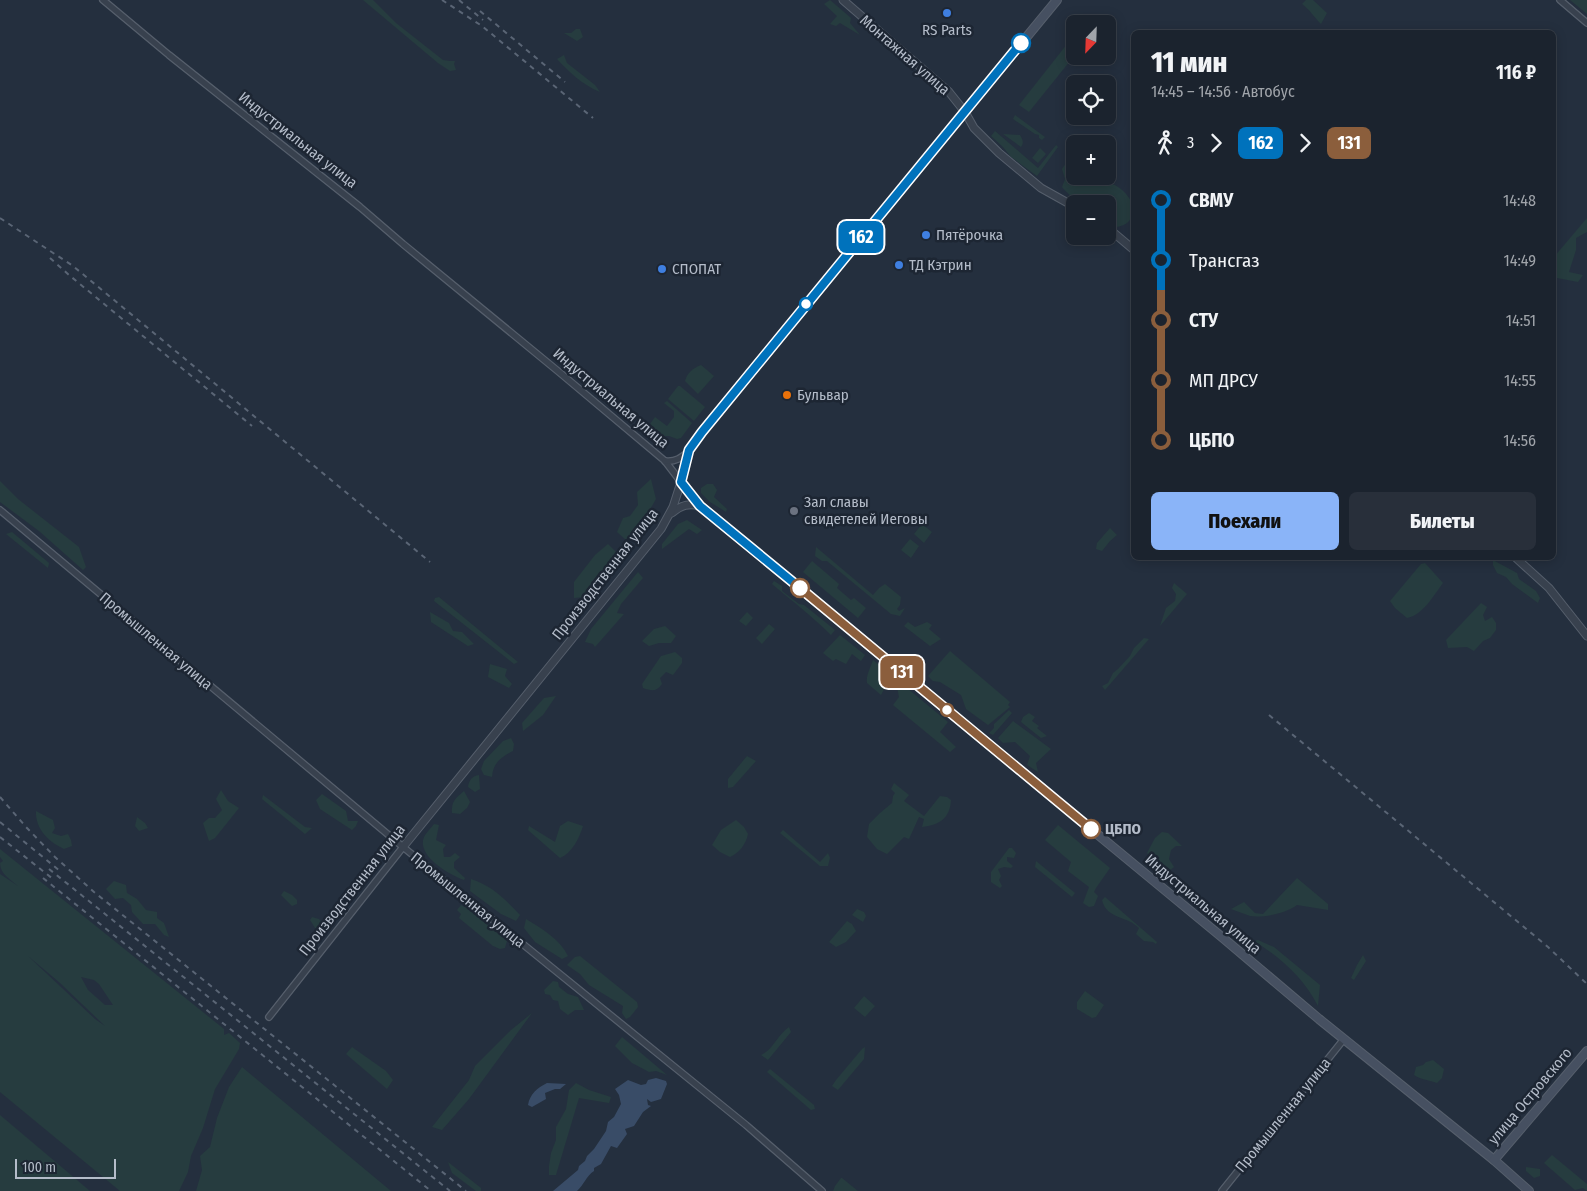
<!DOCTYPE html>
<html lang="ru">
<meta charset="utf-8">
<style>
body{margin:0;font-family:"Fira Sans Condensed",sans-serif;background:#282f3a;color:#f1f3f6;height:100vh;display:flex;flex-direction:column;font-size:19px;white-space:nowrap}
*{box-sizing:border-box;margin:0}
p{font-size:16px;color:#a0a4aa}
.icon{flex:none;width:28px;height:28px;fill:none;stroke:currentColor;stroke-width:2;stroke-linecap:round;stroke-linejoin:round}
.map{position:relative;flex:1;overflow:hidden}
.drawer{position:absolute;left:1131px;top:30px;width:425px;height:530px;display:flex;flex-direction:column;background:#1b232e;border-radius:8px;box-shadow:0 2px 12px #0003,0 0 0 1px #39404a}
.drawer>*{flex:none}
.badge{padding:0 10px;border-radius:8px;font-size:18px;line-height:32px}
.needle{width:32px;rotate:203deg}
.tools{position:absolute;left:1066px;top:15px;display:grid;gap:10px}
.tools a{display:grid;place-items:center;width:50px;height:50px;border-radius:8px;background:#1b232e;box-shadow:0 2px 12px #0003,0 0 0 1px #39404a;font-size:25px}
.scale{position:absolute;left:15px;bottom:12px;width:101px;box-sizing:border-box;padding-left:5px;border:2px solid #b4bcc9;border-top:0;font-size:14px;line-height:18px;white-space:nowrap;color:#b4bcc9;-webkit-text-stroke:4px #1d2633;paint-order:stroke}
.map>.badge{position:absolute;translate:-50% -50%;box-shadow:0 0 0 2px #fff}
.legs{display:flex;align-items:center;gap:8px;height:55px;padding:0 20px;font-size:16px}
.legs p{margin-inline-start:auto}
.summary{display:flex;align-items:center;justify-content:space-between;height:85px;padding:0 20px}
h1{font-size:28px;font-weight:800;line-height:38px}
.primary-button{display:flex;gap:10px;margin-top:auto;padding:10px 20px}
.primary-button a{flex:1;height:58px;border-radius:8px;background:#8ab4f8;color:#111;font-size:20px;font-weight:800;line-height:58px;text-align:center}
.primary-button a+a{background:#282f3a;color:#f1f3f6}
ul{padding:0 20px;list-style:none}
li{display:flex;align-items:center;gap:18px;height:60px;font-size:19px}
li i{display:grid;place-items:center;width:8px;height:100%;margin:0 6px;background:currentColor}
li i::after{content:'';width:12px;height:12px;margin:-6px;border:4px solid;border-radius:50%;background:#1b232e}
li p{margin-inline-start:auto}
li:first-child i{background:linear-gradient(#0000 50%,currentColor 0)}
li:last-child i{background:linear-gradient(currentColor 50%,#0000 0)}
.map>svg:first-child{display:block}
.green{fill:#263c3f;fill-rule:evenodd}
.water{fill:#394c67}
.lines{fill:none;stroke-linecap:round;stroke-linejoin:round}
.minor-casing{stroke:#565f6c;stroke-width:8}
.tertiary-casing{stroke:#565f6c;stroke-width:9}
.secondary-casing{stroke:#565f6c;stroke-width:10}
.minor{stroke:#38414e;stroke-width:5.5}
.tertiary{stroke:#38414e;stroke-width:7}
.secondary{stroke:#465061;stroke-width:8}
.rail{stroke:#5a6575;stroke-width:2;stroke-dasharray:5 5;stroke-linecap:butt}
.line-1-casing{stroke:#fff;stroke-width:11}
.line-2-casing{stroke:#fff;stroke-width:11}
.line-1{stroke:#0072bc;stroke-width:8}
.line-2{stroke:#8b5e3c;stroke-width:8}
.shop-dot{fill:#3f7fe0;stroke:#1d2633;stroke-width:2}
.stop-1-dot{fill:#fff;stroke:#0072bc;stroke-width:2.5}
.food-dot{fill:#e8710a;stroke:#1d2633;stroke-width:2}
.worship-dot{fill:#6b7280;stroke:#1d2633;stroke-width:2}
.stop-2-dot{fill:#fff;stroke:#8b5e3c;stroke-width:2.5}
.labels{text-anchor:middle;stroke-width:5;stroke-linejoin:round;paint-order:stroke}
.poi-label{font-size:15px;fill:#b4bcc9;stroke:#1d2633;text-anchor:start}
.street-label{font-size:15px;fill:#b4bcc9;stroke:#1d2633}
.stop-label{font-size:15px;font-weight:bold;fill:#b4bcc9;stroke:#1d2633;text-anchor:start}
</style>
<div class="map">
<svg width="1587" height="1191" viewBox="0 0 1587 1191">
<rect width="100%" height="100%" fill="#242f3e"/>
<g class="green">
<polygon points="363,0 373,0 396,23 443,60 450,61 455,61 454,64 456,70 450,71 438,63"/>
<polygon points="830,0 851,18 850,23 860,35 840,23 836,26 830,24 837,16 824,4"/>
<path d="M1306,0H1313L1327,13L1321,24C1314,17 1310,10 1302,4Z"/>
<polygon points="1570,0 1587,0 1587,14"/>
<polygon points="576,29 580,29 583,37 577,41 564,33 571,33"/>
<polygon points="1075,34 1074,56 1029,112 1019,105"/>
<path d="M564,55L567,63L595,85L600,92C583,85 570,73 557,59Z"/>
<polygon points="1015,115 1045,137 1042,140 1039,138 1039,135 1035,134 1013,119"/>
<polygon points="995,131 1038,168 1056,145 1058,147 1037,176 1011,157 1003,147 991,136"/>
<path d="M1003,134L1020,135C1023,140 1024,143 1021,147Z"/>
<polygon points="1040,148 1046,154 1038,163 1032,158"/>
<path d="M1070,157L1074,161L1075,176H1087C1096,185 1098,181 1109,183C1121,185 1138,203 1132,216C1129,223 1125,225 1117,227L1108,216V204C1088,204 1076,204 1062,187L1065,179L1062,169Z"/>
<polygon points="1587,218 1587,232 1576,238 1576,250 1569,272 1583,275 1578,282 1557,278 1554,279 1554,257"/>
<path d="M701,365L714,376L698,394L685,381C687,373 693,368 701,365Z"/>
<polygon points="678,386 680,386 705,407 694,421 668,399"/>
<polygon points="667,401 692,423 681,438 677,439 669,436 663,436 650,424 655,417 667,426 674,417 674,411 664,403"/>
<polygon points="651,479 656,499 648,513 626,540 617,532 623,518 630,516 638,505 637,492"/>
<polygon points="0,481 18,499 79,547 86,567 83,570 39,531 0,502"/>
<polygon points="707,484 713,484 717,490 714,497 727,509 726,512 710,502 701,493 701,488"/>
<polygon points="687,520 702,530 697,534 689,529 662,549 662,544 678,524"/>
<polygon points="922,524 932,532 924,543 914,534"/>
<polygon points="1110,528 1117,535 1110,541 1102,551 1096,549 1097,543"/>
<polygon points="12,532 49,563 48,568 6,534"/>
<polygon points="910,539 919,546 911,558 901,550"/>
<polygon points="608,544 616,552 584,597 574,598 574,582 595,555"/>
<polygon points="816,547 873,595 879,588 885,584 901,597 900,605 897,609 899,611 905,608 900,616 891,614 827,561 822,561 815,556"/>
<polygon points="1493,560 1517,573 1519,579 1536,591 1540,598 1538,603 1512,584 1506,577 1497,573 1493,565"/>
<polygon points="812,561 839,584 837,588 851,600 854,598 866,608 858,618 803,572"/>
<path d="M1425,563L1443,583C1434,595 1423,615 1407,618L1395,608L1390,601L1421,564Z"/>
<polygon points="638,572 643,578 621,604 617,613 624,614 595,647 593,644 585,642 591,629"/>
<path d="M774,581L782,586V591L799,604L804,605L835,630L831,635C812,616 792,601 772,584Z"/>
<polygon points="1174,583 1187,594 1160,626 1166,608 1175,601 1176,594 1172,588"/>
<polygon points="439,597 518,662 514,664 434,601 435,598"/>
<polygon points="1481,603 1487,607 1483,615 1485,621 1492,617 1496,623 1496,630 1490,638 1483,641 1474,651 1467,647 1448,648 1446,640"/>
<polygon points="430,612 449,623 453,631 462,632 474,644 468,646 431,622"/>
<polygon points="747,612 753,618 746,626 739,621"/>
<polygon points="908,622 915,627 927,622 932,625 929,629 941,639 930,646 904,626"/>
<polygon points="769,624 775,629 762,644 756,638"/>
<polygon points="665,626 676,636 671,643 659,643 649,646 642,641 654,629"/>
<polygon points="840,635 865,655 861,661 852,654 846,664 836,659 833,661 823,653"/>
<polygon points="1144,638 1149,639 1105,690 1102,686 1108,683 1113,673 1118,669 1130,656 1134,648"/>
<polygon points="950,651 1010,702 1008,705 1010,707 988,725 966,709 961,695 940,682 933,681 928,676"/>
<path d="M675,652L682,658V663L673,675L666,672L660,678L662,684C656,692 652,691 643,688L642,684L661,656Z"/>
<path d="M873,660L948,722L940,732L956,747L950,752L893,705L899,697L897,687L891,690L884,689L881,695L867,683C866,675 870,669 873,660Z"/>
<polygon points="490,664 507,669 505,676 512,684 509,688 488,677"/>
<polygon points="556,696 543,715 523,731 522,723 544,698"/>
<polygon points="1009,710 1012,713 993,735 989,733 994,728 994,724"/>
<polygon points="1029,713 1035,717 1032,721 1039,726 1037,728 1047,736 1041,738 1021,722 1023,717"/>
<polygon points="1013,721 1051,749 1036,763 1038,772 1027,765 1030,756 1015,742 1003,743 998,738"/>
<path d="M511,738L514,744L513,751C501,757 493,763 492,777L484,775L481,769L484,761L503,741Z"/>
<polygon points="747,756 756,761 733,787 728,788 728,779"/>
<path d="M479,775L480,789L475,792L468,787C469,780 472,776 479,775Z"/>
<path d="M894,783L909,795L904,801L924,816L940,796L947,797L951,800C950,818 940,825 922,827L924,819L919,817L909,839L904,837L887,854L877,849L867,837L869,824L880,813L892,803L893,796L895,793L891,789Z"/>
<polygon points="221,790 228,801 239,808 215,838 209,841 203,823 209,818 215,818 222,810 216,799"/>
<path d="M464,791L470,802L467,808L460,814L452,813C451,801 456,798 464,791Z"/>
<polygon points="322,794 346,811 348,821 358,821 356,826 352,830 320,809 316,800"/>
<polygon points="263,795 305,827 312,828 305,834 262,799"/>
<path d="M36,811L53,820L55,828L52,833L61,836L68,834L71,840L72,846L64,849C49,842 35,829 36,811Z"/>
<polygon points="137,817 145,823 148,828 139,831 135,826"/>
<path d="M736,820L744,827L748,834C746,844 740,852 730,857L720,852L712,845L721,830Z"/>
<path d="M568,821L583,826C579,839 572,853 560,858L528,830L529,826L555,842L560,826Z"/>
<path d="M434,824L439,825L436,840L446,845L443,849L444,857H450L455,853L460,857L454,862V868L465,878L464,880C450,875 416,856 424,837C426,833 431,828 434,824Z"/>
<polygon points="1058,825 1110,868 1096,888 1094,892 1098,896 1094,906 1089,907 1083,903 1089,887 1068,871 1071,862 1045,840"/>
<polygon points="783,830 820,862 828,853 830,858 828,866 820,866 780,833"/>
<polygon points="1162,832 1168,833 1182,846 1176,846 1171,850 1169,859 1174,867 1169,871 1152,860 1147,853 1155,838"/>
<polygon points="1009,848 1012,848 1016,853 1014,858 1007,857 1007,861 1013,866 1011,868 1004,867 998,869 1001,876 999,880 1002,886 1000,888 991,882 991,872"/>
<path d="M0,849L224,1029V1035L229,1033L240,1043L239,1049L215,1089L203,1128L191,1156L188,1172L179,1191H120L0,1092V874L18,886C10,879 0,874 0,863L3,861L0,857ZM28,956L59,982L105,1026L95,1019ZM81,977L94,980L99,984L113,1005H105L88,990Z"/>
<polygon points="1036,861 1075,893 1072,897 1035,867"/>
<path d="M1297,878L1328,904V910L1297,905C1287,913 1264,918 1250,916C1244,914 1237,911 1231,909L1244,902L1255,913L1263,914Z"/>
<path d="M471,879C491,885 506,900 520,915L516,921L501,914L470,891Z"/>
<polygon points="114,881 126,885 127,893 137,899 146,910 157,912 157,918 164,923 169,937 164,935 155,924 143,924 132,912 131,905 123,898 115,899 106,889"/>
<polygon points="284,891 292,895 297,900 297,904 292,906 281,895"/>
<path d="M1105,897L1157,942L1156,944L1153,942L1144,941L1136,934L1139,928C1128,916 1106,919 1102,900Z"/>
<polygon points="461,905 467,908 507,941 505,948 500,949 493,946 459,918 461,914 457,910"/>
<polygon points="857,909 864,912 866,916 863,922 852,915"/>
<polygon points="312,917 319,919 323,924 317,931 310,920"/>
<path d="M526,919C542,929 560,939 568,956L562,959L535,942L524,928Z"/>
<polygon points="847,921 852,924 856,931 846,942 836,947 829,942"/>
<path d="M1258,940L1274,947L1320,985L1318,1006C1304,978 1280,957 1254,941Z"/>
<polygon points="1363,955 1366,961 1354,980 1351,978 1357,965"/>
<polygon points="580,956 637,1002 638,1007 630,1017 626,1019 622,1013 623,1006 589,985 580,974 567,965 575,957"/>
<polygon points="553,981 558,982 559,987 568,994 578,997 584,1010 575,1010 568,1015 560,1009 558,1001 553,1000 550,995 545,994 544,990"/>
<polygon points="1085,991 1104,1005 1096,1017 1092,1018 1077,1009 1077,1002"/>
<polygon points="864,996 875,1006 865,1017 854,1008"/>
<polygon points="532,1013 469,1099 442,1130 432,1127 469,1080 475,1066 511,1030"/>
<path d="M789,1027L791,1032L768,1060L761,1055C773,1050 778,1034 789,1027Z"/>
<polygon points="622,1037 667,1075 656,1071 649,1072 632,1063 615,1046"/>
<polygon points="352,1047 386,1071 393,1080 387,1089 346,1054"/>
<polygon points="865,1047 864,1059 838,1090 832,1086 836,1080 862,1049"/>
<path d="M1433,1060L1444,1069L1442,1078L1437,1083C1429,1080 1422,1080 1414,1075L1416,1067L1423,1065L1426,1062Z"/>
<polygon points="242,1067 391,1191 196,1191 202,1170 200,1156 210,1147 217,1118 229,1087"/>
<polygon points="770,1069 814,1105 815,1109 811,1110 767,1072"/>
<polygon points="576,1083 589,1090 611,1097 609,1103 579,1098 556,1175 549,1175 549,1166 551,1153 556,1140 556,1127 566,1109 569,1090"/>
<polygon points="0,1115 90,1191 0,1191"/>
<polygon points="1552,1155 1587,1184 1587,1191 1583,1188 1575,1190 1544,1163"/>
<polygon points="448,1162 481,1188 481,1191 476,1191 452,1173"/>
<polygon points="1526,1167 1540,1169 1540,1176 1534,1178 1526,1171"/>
<polygon points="841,1178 842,1178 858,1191 833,1191 835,1186"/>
</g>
<g class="water">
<path d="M656,1078L666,1081L667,1084L661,1099L651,1102L647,1099L648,1105L651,1106L643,1112L634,1126L625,1129L627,1134L617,1148L611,1146L601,1164L594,1168V1171C586,1176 584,1185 577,1191H553L578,1170L579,1166L585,1161L587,1156L594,1149L606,1131L608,1122L614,1117L621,1104L619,1095L615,1089L628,1080L641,1085L646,1084L648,1080Z"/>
<path d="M547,1083L566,1084L560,1089H555L545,1093L546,1099L532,1107L528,1105C530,1094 537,1088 547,1083Z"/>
</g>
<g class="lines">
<g class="minor-casing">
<g id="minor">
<polyline points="103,0 169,55 360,207 403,244 559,372 665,461 681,482"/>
<polyline points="1560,0 1587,23"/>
<path d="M665,461C676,462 681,458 689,451"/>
<polyline points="0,510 403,847 746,1125 822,1191"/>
<polyline points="269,1017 403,847"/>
<polyline points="1222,1191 1344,1039"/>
</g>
</g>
<g class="tertiary-casing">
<g id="tertiary">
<polyline points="843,0 949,92 965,112 974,128 999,153 1041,188 1075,207"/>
<polyline points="1108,228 1134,250"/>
<path d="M672,513C681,505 689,503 700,506"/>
<polyline points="1516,558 1549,588 1587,636"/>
<polyline points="403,847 661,529 673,507 681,482"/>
</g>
</g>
<g class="secondary-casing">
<g id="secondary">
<polyline points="1057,0 702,432 689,450 681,482 700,506 1223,938 1319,1019 1494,1160 1529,1191"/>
<polyline points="1494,1160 1587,1051"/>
</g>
</g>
<use href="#minor" class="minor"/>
<use href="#tertiary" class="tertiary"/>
<use href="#secondary" class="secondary"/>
<g class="rail">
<polyline points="442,0 482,26 593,118"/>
<polyline points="459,0 483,20"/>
<polyline points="480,11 565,82"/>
<polyline points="0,218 73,266 430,562"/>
<polyline points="50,258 69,275 252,426"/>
<polyline points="1269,715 1548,947 1587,984"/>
<polyline points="0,797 26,827 55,857 94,892 466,1191"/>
<polyline points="0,822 60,871"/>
<polyline points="0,837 53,879"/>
<polyline points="49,869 450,1191"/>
<polyline points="43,878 431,1191"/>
</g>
</g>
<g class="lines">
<g class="line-1-casing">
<polyline id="line-1" points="800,588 700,506 681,482 689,450 702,432 1021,43"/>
</g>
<g class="line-2-casing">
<polyline id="line-2" points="800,588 1091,829"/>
</g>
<use href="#line-1" class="line-1"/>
<use href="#line-2" class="line-2"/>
</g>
<g class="shop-dot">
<circle cx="947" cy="13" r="5"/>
<circle cx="926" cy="235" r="5"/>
<circle cx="899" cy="265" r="5"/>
<circle cx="662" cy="269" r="5"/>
</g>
<g class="stop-1-dot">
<circle cx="1021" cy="43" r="9"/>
<circle cx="806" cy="304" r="6"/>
</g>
<circle class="food-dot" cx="787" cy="395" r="5"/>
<circle class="worship-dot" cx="794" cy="511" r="5"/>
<g class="stop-2-dot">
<circle cx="800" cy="588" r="9"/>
<circle cx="947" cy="710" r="6"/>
<circle cx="1091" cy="829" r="9"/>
</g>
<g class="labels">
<g class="poi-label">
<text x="947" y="35" text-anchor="middle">RS Parts</text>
<text x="936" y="240">Пятёрочка</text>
<text x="909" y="270">ТД Кэтрин</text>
<text x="672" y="274">СПОПАТ</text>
<text x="797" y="400">Бульвар</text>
<text x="804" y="507">Зал славы<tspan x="804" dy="17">свидетелей Иеговы</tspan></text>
</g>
<g class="street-label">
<text transform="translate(905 55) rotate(41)" y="5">Монтажная улица</text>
<text transform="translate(298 140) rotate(38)" y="5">Индустриальная улица</text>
<text transform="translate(611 398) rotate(40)" y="5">Индустриальная улица</text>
<text transform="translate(605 574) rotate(-52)" y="5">Производственная улица</text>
<text transform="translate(156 641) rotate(40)" y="5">Промышленная улица</text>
<text transform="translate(352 890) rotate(-52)" y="5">Производственная улица</text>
<text transform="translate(468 900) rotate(39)" y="5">Промышленная улица</text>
<text transform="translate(1203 904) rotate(40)" y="5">Индустриальная улица</text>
<text transform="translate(1530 1096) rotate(-50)" y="5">улица Островского</text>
<text transform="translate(1283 1115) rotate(-51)" y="5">Промышленная улица</text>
</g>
<g class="stop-label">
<text x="1105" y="834">ЦБПО</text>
</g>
</g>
</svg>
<div class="tools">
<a><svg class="needle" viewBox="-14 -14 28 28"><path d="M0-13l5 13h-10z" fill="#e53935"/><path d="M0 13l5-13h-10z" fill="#a0a4aa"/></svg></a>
<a><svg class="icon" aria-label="locate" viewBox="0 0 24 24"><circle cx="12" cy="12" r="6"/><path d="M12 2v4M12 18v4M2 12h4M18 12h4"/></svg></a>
<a>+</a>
<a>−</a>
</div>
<div class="scale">100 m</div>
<b class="badge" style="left:861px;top:237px;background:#0072bc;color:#fff">162</b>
<b class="badge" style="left:902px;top:672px;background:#8b5e3c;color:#fff">131</b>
<section class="drawer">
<div class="summary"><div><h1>11 мин</h1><p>14:45 – 14:56 · Автобус</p></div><b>116 ₽</b></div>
<div class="legs"><svg class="icon" aria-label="walk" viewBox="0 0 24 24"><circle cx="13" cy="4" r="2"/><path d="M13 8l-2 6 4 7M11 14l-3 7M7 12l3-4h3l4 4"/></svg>3<svg class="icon" aria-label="forward" viewBox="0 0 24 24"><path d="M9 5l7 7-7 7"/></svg><b class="badge" style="background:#0072bc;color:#fff">162</b><svg class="icon" aria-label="forward" viewBox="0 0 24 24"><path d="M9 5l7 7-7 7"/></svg><b class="badge" style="background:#8b5e3c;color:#fff">131</b></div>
<ul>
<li><i style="color:#0072bc"></i><b>СВМУ</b><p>14:48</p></li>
<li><i style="color:#0072bc"></i><span>Трансгаз</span><p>14:49</p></li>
<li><i style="color:#8b5e3c"></i><b>СТУ</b><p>14:51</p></li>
<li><i style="color:#8b5e3c"></i><span>МП ДРСУ</span><p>14:55</p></li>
<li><i style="color:#8b5e3c"></i><b>ЦБПО</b><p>14:56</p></li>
</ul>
<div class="primary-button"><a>Поехали</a><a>Билеты</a></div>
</section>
</div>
